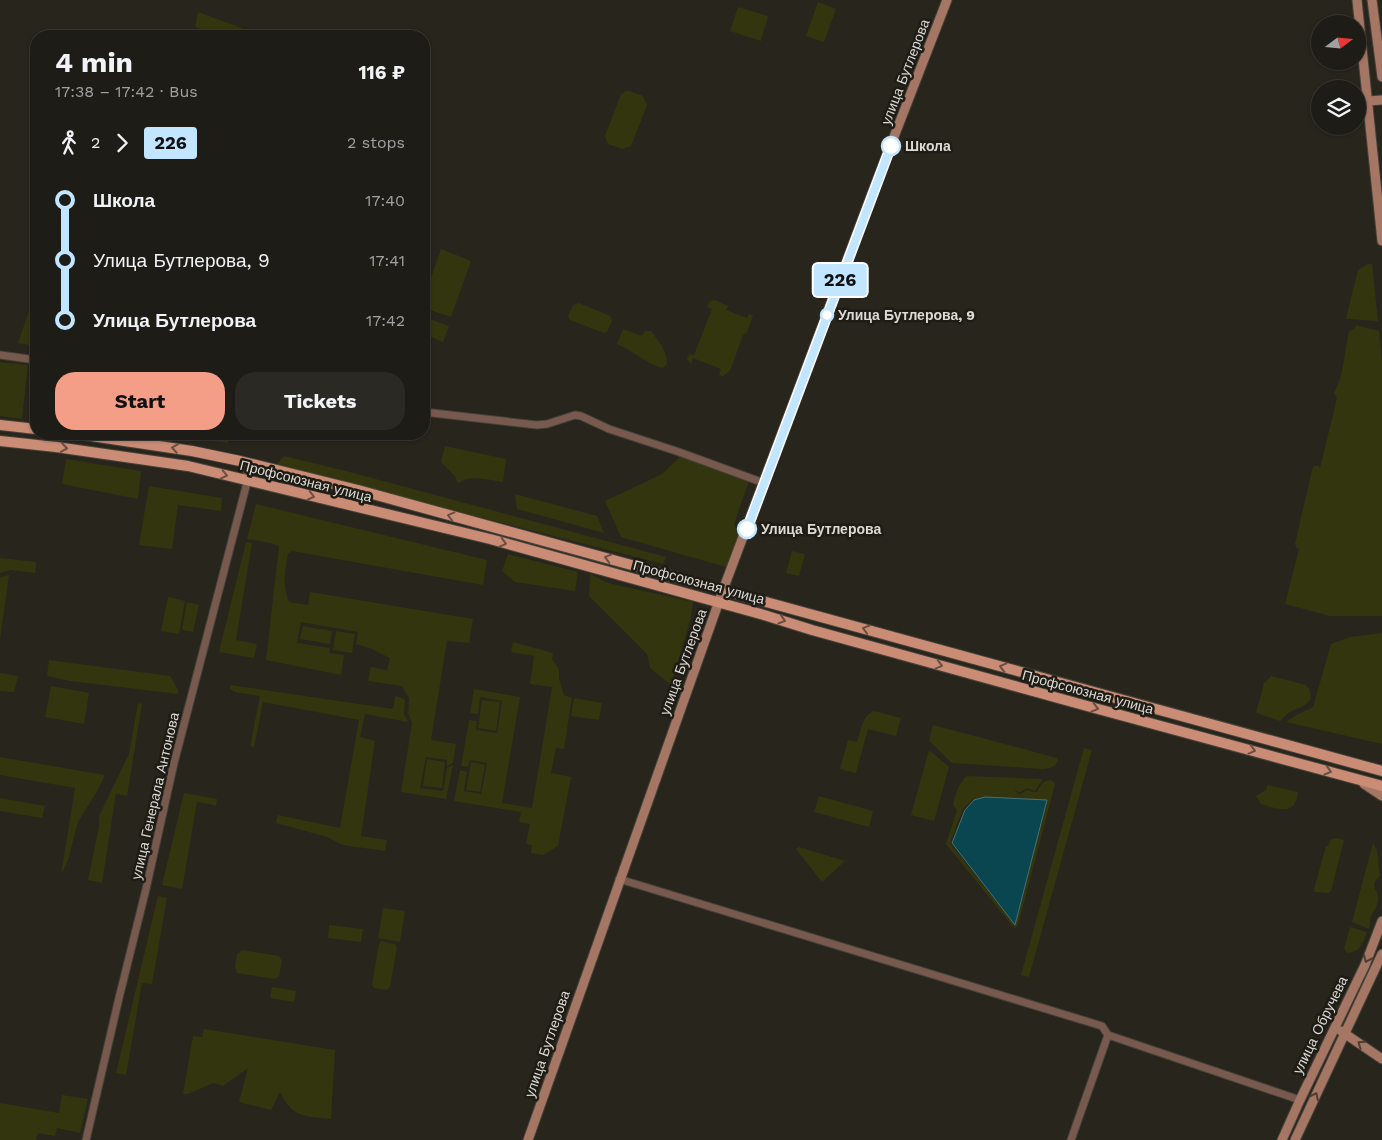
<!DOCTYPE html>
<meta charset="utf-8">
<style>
body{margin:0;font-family:"Work Sans",sans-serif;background:#2b2923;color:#f1f3f6;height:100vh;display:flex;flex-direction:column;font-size:19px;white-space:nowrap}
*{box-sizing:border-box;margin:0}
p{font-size:16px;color:#a1a1a1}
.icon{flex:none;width:28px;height:28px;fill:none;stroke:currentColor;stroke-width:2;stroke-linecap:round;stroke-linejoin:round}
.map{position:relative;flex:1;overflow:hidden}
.side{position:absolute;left:30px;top:30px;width:400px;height:410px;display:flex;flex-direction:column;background:#1e1c16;border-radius:20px;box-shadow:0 1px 4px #0004,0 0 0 1px #3c3a35}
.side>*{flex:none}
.badge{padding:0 10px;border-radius:4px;font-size:18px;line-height:32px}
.needle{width:32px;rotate:74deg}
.tools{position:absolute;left:1311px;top:15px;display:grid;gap:10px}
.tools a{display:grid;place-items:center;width:55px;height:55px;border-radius:50%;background:#1e1c16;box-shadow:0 1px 4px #0004,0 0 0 1px #3c3a35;font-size:25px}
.map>.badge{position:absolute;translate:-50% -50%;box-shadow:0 0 0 2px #fff}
.legs{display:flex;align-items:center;gap:8px;height:55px;padding:0 25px;font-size:16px}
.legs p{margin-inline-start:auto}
.head{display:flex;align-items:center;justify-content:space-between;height:85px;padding:0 25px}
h1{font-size:28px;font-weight:700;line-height:38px}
.cta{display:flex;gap:10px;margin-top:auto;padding:10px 25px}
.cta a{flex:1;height:58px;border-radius:20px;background:#f49e88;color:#111;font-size:20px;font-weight:700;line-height:58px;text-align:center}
.cta a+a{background:#2b2923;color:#f1f3f6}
ul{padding:0 25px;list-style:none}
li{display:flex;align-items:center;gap:18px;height:60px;font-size:19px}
li i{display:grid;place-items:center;width:8px;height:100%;margin:0 6px;background:currentColor}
li i::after{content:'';width:12px;height:12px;margin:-6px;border:4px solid;border-radius:50%;background:#1e1c16}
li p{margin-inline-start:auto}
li:first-child i{background:linear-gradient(#0000 50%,currentColor 0)}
li:last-child i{background:linear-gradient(currentColor 50%,#0000 0)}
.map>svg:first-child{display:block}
.green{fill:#33350f;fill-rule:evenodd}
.water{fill:#09464f;stroke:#487277}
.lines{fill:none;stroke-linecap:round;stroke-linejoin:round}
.street-casing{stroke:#45423a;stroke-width:9}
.secondary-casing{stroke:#45423a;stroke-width:11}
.primary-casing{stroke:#45423a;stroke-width:12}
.street{stroke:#78594e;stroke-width:7}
.secondary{stroke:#a67664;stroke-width:9}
.primary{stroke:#ca8c75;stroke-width:10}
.oneway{stroke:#6b4e40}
.oneway2{stroke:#4e3c30}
.line-1-casing{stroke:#fff;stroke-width:11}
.line-1{stroke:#c2e6ff;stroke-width:8}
.stop-1-dot{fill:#fff;stroke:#c2e6ff;stroke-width:2.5}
.labels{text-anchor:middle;stroke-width:5;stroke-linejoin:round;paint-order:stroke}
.street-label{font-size:14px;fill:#dcdad5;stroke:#1e1c14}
.stop-label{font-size:14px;font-weight:bold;fill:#dcdad5;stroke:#1e1c14;text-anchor:start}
</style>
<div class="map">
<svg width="1382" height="1140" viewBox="0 0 1382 1140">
<rect width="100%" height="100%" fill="#28251d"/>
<g class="green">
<polygon points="818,2 836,9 824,42 806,36"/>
<polygon points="738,7 768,16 761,41 730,31"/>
<polygon points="198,12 263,36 219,36 195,27"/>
<polygon points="626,91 630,91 643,96 647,105 631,146 622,149 608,144 605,136 621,94"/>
<polygon points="441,249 471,261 451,317 424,308 424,298"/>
<polygon points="1368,264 1372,264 1378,321 1347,319 1346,318 1358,270"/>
<polygon points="715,300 728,306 726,310 747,318 749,314 753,316 747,332 743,335 730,371 723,376 719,375 721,369 693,358 691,364 687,359 689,354 694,355 712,309 707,307 710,301"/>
<polygon points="579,303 610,316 612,321 607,332 604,333 570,320 568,316 573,305"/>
<polygon points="32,306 36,308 36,346 18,343 29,311"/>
<polygon points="427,318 449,326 443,342 424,334 424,325"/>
<path d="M1356,325L1379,331L1382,362V616H1330L1285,604L1299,549L1297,548L1295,544L1312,470L1314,466H1318L1320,468L1337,398L1334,393C1343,379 1345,349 1349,332L1355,328Z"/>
<path d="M623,329L642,336L645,331H651C659,342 667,351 667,364L662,368C646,363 633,351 617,344Z"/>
<polygon points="0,362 28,365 22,419 0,416"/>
<polygon points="150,434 230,434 228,443"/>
<path d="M445,446L506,459L503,482C489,480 470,474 459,483L457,482L455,476L441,462Z"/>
<polygon points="284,456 346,471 666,557 663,564 276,465"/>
<polygon points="681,456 749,481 734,524 739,536 726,567 621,537 605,501 662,474"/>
<polygon points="66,459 141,471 138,499 62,484"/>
<polygon points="149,486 222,498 221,511 178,505 172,549 139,545"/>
<polygon points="515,494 597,516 604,533 517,509"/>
<path d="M256,504L487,560L483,585L292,551L288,554C285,571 282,585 289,602L308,605L310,592L473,619L469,643L447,641L431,740L456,744L453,763L447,766V760L426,757L420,788L443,791L447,768L453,765L446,799L401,792L412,723L408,713L409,698L402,686L368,681L371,667L387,670L390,658L372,649L356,644L358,632L301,622L297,643L330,648L329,653L344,655L341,675L266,660L279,546L271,543L247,539Z"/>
<polygon points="246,542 252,543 236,640 257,644 254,658 219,652"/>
<polygon points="792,551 805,554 799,576 786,573"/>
<polygon points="508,554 578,572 575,591 515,582 502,571"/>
<polygon points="0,558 36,562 35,573 11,570 0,573"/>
<polygon points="590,574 608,583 693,602 691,618 671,685 650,668 647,654 589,596"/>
<polygon points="9,575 0,639 0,577"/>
<polygon points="168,597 185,601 179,634 161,631"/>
<polygon points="187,602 199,605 193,632 182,630"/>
<polygon points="303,626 332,631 330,644 300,639"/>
<polygon points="336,631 355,634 352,653 333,650"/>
<polygon points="1382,633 1382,744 1286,722 1295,716 1313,707 1331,644 1350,637"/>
<polygon points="513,642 553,653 552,659 559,669 559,679 564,695 572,698 564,749 556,748 551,773 571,777 558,846 543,855 531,853 532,845 526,844 530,824 519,822 521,812 454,801 460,770 467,772 464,791 481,794 487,763 470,760 468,767 461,766 469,720 477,721 476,730 497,733 502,701 480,697 478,714 470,713 474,689 520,697 502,803 532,808 552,687 530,684 534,656 511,652"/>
<polygon points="49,660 170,676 178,690 178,694 70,681 47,676"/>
<polygon points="0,673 18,676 14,692 0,691"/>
<polygon points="1271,676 1306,685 1310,690 1311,699 1305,705 1288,713 1280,721 1256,713 1264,683"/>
<polygon points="230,685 393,709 395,696 399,697 405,700 404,714 408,722 365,714 360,737 375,741 361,836 387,840 385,851 343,845 327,837 276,823 278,815 340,828 359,720 263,702 254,747 250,746 260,696 235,692 230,689"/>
<polygon points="51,686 89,693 84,724 45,717"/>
<polygon points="574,698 602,703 599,720 571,716"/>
<polygon points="482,700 500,702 496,731 478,728"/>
<polygon points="138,703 142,704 127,796 116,794 102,883 88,880 99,827 99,816 129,754"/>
<path d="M874,711L901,718L896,736L868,729L856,773L840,769L848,740L857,742C861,731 862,715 874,711Z"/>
<path d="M933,725L1057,758L1058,761C1054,768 1050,768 1043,769L952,763L929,741Z"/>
<polygon points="1084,748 1092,750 1029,977 1021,975"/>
<polygon points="929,750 949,767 934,821 911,815"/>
<polygon points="0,757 105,775 96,793 78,822 68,860 61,875 75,788 0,775"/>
<polygon points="427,759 445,762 442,788 423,786"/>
<polygon points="471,762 485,765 480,792 466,790"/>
<path d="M967,776L1043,779L1035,791L1027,788L1019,793L1013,787L1019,795L1027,790L1033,792H1037C1041,784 1042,781 1051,780L1055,784L1018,925L1015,928L1011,924L946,844L957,810L953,805C955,795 959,782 967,776ZM984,797L1047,800L1015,925L950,843L963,809L972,800Z"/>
<path d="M1267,785L1298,792C1296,817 1277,809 1261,804L1256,796L1267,789Z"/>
<polygon points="184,793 217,799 216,806 214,805 197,802 182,889 162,885"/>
<polygon points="819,796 873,811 869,827 814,812"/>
<polygon points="0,798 45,806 42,818 0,811"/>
<polygon points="1336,838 1344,840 1331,891 1328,893 1315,892 1314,889 1326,846 1328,846 1331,839"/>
<path d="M1373,843C1381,856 1377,862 1380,876C1367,887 1380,889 1378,901C1377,907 1373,911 1371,916C1370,920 1370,925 1369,929L1352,922Z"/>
<polygon points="799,847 845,861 822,882 796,849"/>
<polygon points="158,896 167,898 152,984 142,983 126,1075 116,1073"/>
<polygon points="383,908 405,911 400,942 378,938"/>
<polygon points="329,925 363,929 361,942 328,938"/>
<path d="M1350,927L1367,932C1363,943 1361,951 1348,953L1344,949Z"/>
<polygon points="381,941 395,944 397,947 390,987 387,990 374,988 372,984 379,944"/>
<polygon points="242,950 279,956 282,961 279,976 275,979 237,973 235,967 237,954"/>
<polygon points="272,987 296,991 294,1002 270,998"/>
<path d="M204,1029L335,1050L331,1119C305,1116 292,1118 280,1092L271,1110L239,1102L248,1068L223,1086L213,1083L188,1094H183L193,1036L202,1037Z"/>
<polygon points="62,1095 88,1099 80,1133 57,1128 55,1136 38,1133 36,1140 0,1140 0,1103 59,1113"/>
</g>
<polygon class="water" points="985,797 1047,800 1015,925 952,843 965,810 974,800"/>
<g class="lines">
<g class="street-casing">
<g id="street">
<polyline points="0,355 36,360"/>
<polyline points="424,412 537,425 547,424 575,415 581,416 609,429 679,452 764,483"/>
<polyline points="293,492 288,486 288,480 293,476 297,475"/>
<polyline points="619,879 1102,1026 1108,1035 1300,1100"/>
<path d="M86,1140L119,998L146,889L174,763L243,498C247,482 252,473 240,461"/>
<polyline points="1071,1140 1108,1035"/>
</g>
</g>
<g class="secondary-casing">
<g id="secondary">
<polyline points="1357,0 1382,241"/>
<polyline points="1372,0 1382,77"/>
<polyline points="1368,101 1382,100"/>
<polyline points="1364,784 1382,796"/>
<polyline points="1341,1031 1382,1059"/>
<polyline points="528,1140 723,590 873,191 947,0"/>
<polyline points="1282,1140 1300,1100 1365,965 1382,921"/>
<polyline points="1295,1140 1382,954"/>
</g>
</g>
<g class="primary-casing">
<g id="primary">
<polyline points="0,425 36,429"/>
<polyline points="78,434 192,451 240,461 358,490 1382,771"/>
<polyline points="0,441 56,447 188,466 490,539 764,615 812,630 1087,706 1382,786"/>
</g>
</g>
<use href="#street" class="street"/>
<use href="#secondary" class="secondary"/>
<use href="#primary" class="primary"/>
</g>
<defs><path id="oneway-chevron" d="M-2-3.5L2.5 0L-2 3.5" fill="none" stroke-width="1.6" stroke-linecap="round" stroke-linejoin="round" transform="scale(1.25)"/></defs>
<g class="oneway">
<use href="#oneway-chevron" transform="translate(64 448) rotate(8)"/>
<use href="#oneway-chevron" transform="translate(175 448) rotate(-171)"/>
<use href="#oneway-chevron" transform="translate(224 475) rotate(13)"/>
<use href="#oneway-chevron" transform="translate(311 496) rotate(14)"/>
<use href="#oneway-chevron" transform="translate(451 516) rotate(-165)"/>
<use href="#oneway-chevron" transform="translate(503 543) rotate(15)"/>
<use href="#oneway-chevron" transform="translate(608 558) rotate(-165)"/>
<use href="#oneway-chevron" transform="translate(782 620) rotate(17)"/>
<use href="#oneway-chevron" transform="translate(866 629) rotate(-164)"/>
<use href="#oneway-chevron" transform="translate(939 665) rotate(15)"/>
<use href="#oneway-chevron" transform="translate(1003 667) rotate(-165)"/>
<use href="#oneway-chevron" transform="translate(1095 708) rotate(15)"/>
<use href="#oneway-chevron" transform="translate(1252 750) rotate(15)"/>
<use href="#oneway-chevron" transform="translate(1328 771) rotate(16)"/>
</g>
<g class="oneway2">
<use href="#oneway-chevron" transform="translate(1367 959) rotate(113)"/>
<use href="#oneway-chevron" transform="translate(1361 1044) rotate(-145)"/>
<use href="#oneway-chevron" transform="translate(1315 1096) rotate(-64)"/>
</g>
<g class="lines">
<g class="line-1-casing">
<polyline id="line-1" points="747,529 891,146"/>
</g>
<use href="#line-1" class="line-1"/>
</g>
<g class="stop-1-dot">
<circle cx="891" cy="146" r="9"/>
<circle cx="827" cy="315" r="6"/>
<circle cx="747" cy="529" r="9"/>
</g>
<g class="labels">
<g class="street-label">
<text transform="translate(905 72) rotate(-69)" y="5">улица Бутлерова</text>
<text transform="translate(306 481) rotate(14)" y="5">Профсоюзная улица</text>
<text transform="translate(699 582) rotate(15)" y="5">Профсоюзная улица</text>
<text transform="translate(683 662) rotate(-70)" y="5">улица Бутлерова</text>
<text transform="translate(1088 692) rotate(15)" y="5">Профсоюзная улица</text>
<text transform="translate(155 796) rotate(-77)" y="5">улица Генерала Антонова</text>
<text transform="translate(1320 1025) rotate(-64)" y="5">улица Обручева</text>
<text transform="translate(547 1044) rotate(-71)" y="5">улица Бутлерова</text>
</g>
<g class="stop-label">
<text x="905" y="151">Школа</text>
<text x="838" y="320">Улица Бутлерова, 9</text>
<text x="761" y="534">Улица Бутлерова</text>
</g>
</g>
</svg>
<div class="tools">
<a><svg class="needle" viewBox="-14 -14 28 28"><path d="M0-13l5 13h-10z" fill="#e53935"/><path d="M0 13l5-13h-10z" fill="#a1a1a1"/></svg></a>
<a><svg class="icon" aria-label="layers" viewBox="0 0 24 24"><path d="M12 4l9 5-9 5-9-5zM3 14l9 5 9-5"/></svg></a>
</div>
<b class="badge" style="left:840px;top:280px;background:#c2e6ff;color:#111">226</b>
<section class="side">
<div class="head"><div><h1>4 min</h1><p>17:38 – 17:42 · Bus</p></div><b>116 ₽</b></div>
<div class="legs"><svg class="icon" aria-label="walk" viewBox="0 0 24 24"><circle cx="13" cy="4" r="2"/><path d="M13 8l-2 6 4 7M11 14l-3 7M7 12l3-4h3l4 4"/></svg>2<svg class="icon" aria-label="forward" viewBox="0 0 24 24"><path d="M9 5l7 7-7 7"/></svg><b class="badge" style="background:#c2e6ff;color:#111">226</b><p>2 stops</p></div>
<ul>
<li><i style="color:#c2e6ff"></i><b>Школа</b><p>17:40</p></li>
<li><i style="color:#c2e6ff"></i><span>Улица Бутлерова, 9</span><p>17:41</p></li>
<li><i style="color:#c2e6ff"></i><b>Улица Бутлерова</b><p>17:42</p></li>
</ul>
<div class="cta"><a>Start</a><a>Tickets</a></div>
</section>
</div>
